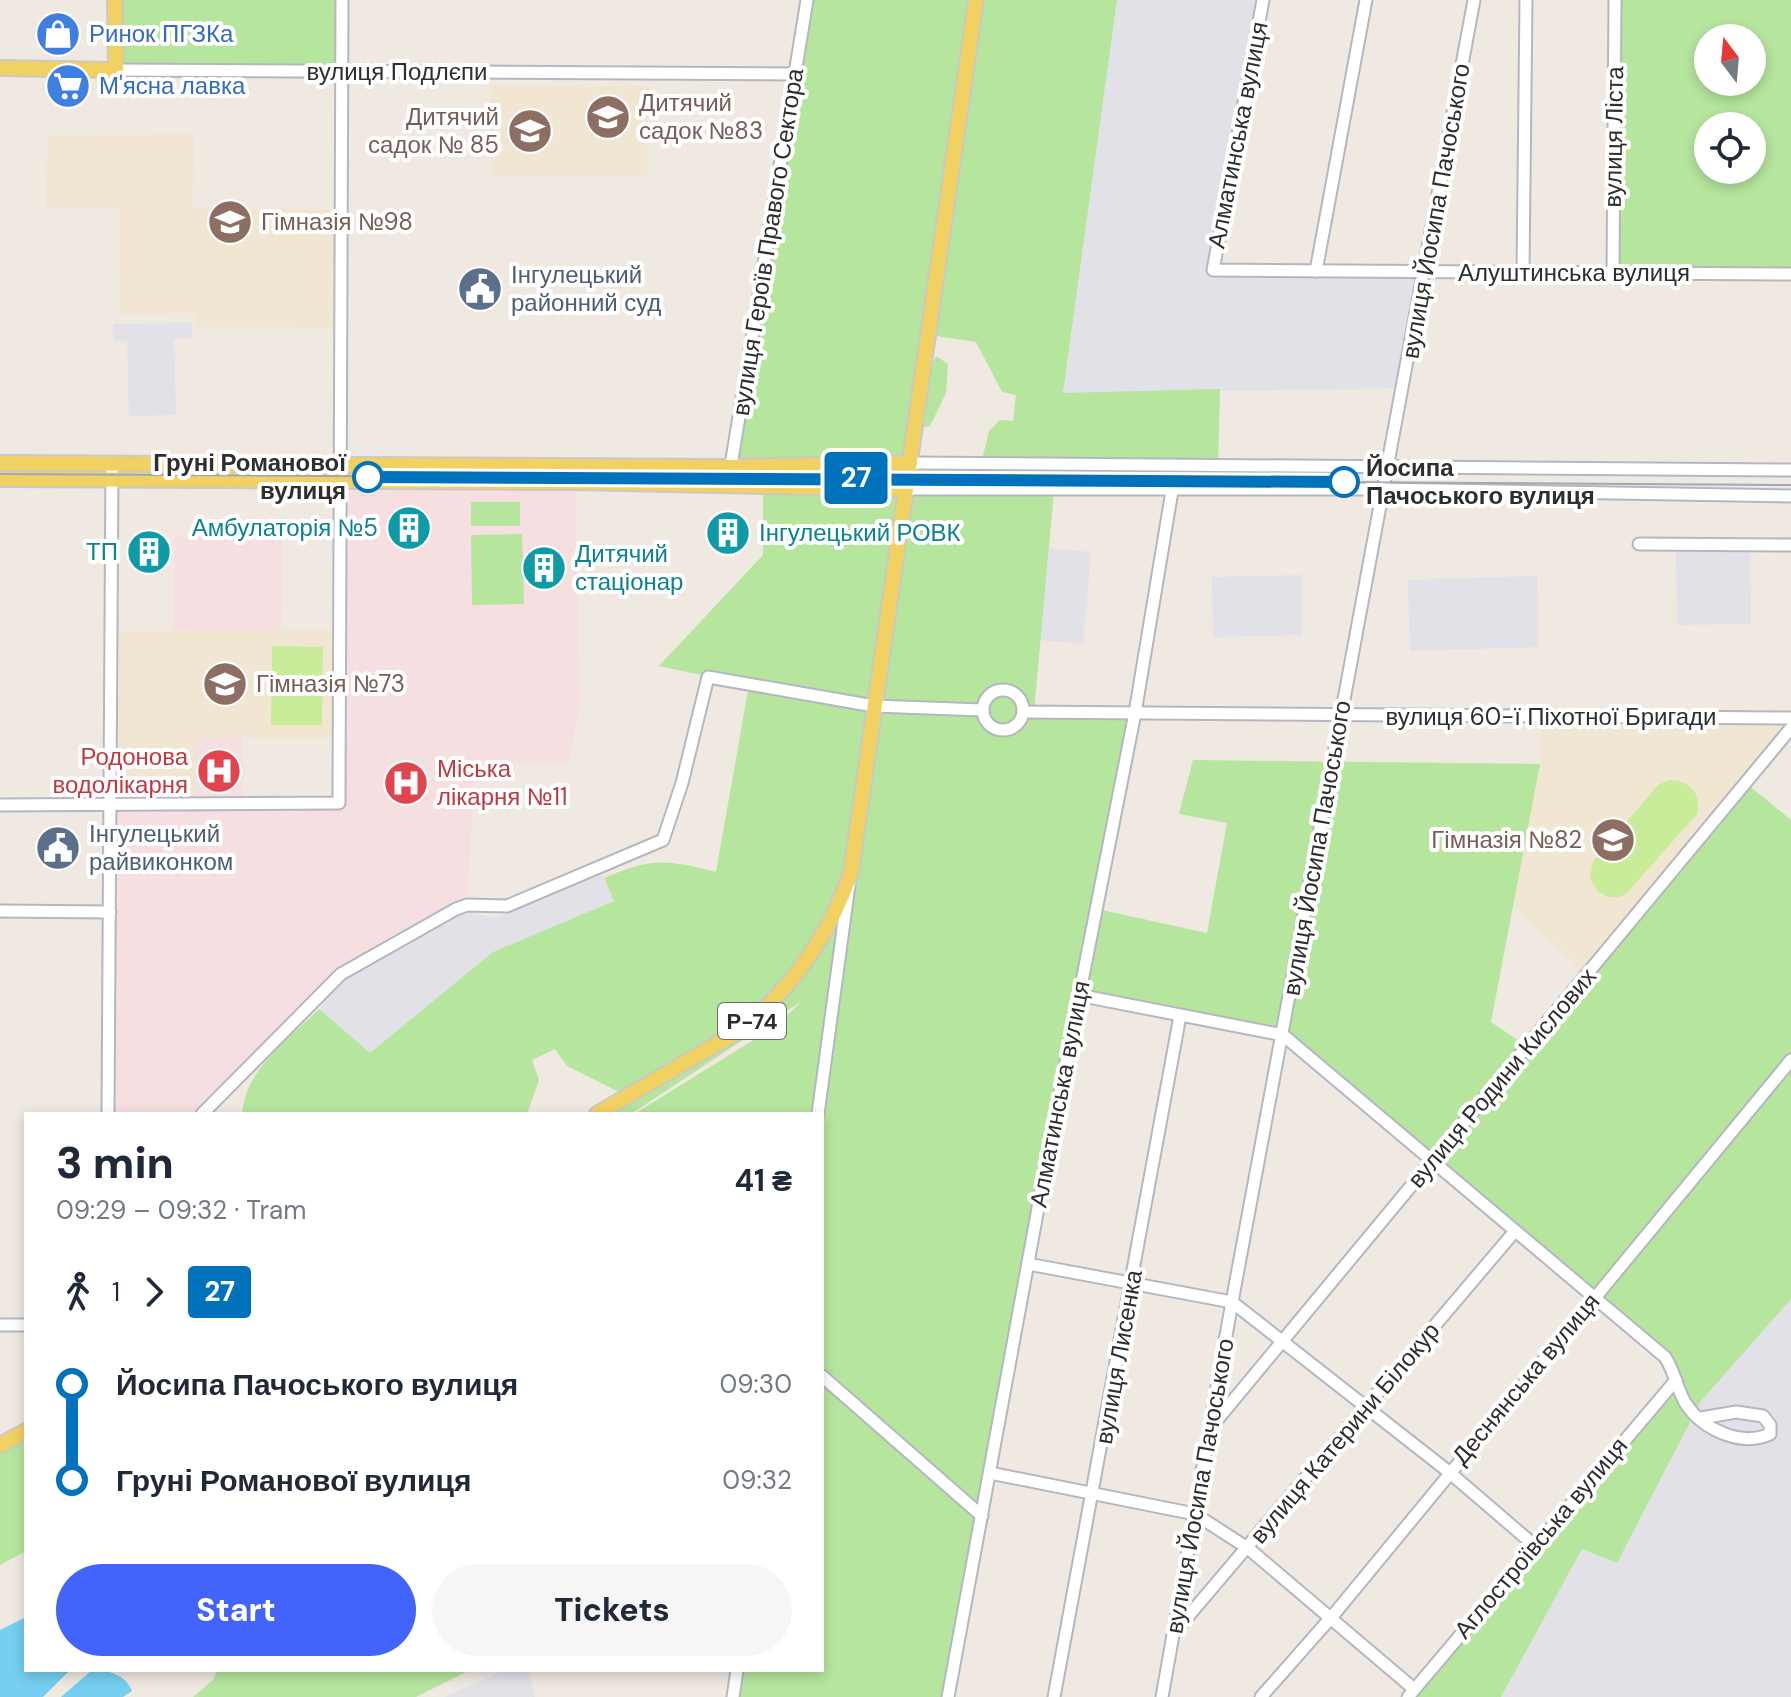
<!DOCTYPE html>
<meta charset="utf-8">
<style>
body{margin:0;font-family:"DM Sans",sans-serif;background:#f6f6f7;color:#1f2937;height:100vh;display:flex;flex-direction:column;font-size:30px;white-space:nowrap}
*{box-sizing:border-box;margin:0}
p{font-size:26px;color:#747a83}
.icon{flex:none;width:44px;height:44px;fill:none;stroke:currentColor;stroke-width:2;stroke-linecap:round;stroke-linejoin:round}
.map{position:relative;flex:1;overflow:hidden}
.details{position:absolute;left:24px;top:1112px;width:800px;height:560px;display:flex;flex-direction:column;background:#fff;border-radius:0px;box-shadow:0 4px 12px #0003}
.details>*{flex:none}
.badge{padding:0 16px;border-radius:6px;font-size:28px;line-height:52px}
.needle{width:52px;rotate:344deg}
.buttons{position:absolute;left:1694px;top:24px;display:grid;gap:16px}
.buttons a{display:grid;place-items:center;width:72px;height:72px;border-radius:50%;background:#fff;box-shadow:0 4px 12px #0003;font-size:40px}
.map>.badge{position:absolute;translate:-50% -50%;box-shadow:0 0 0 4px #fff}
.legs{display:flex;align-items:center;gap:12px;height:88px;padding:0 32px;font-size:26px}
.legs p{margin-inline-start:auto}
.headline{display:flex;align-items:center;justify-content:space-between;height:136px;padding:0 32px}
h1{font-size:44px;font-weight:800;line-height:60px}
.primary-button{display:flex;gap:16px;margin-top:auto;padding:16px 32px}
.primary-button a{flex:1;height:92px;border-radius:48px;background:#4264fb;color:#fff;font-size:32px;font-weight:800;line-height:92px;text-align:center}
.primary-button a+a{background:#f6f6f7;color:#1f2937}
ul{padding:0 32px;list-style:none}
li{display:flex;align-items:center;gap:28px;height:96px;font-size:30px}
li i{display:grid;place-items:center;width:12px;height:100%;margin:0 10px;background:currentColor}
li i::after{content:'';width:20px;height:20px;margin:-10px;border:6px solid;border-radius:50%;background:#fff}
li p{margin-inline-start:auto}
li:first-child i{background:linear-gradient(#0000 50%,currentColor 0)}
li:last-child i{background:linear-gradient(currentColor 50%,#0000 0)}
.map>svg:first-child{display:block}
.industrial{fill:#e3e1e8}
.education{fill:#f0e6d1}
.medical{fill:#f5dfe0}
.green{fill:#b6e59e;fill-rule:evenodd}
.pitch{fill:#c9ec9a}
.water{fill:#75cff0}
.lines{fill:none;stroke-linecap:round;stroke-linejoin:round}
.minor-casing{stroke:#b4b7c1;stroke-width:15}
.major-casing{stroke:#c9c9c9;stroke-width:18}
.minor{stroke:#fff;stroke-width:11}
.major{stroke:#f2d163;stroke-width:14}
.tram{stroke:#a3a6b8;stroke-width:2}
.line-1-casing{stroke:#fff;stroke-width:18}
.line-1{stroke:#0072bc;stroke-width:12}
.stop-1-dot{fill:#fff;stroke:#0072bc;stroke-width:4}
.labels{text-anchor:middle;stroke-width:8;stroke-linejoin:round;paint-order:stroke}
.shield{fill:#fff;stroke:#6d6d6d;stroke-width:2}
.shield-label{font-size:22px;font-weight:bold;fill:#2e2e2e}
.shop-label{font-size:24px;fill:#366cbe;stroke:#fff;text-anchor:start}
.street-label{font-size:24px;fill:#2e2e2e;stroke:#fff}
.education-label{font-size:24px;fill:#785e54;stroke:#fff;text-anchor:start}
.service-label{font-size:24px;fill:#4e5e75;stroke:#fff;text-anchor:start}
.stop-label{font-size:24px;font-weight:bold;fill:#2e2e2e;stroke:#fff;text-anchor:end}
.culture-label{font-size:24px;fill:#0d838f;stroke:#fff;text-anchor:end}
.health-label{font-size:24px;fill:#be3a42;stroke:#fff;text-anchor:end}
</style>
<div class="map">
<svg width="1791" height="1697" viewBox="0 0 1791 1697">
<rect width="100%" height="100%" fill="#efe9e1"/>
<g class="industrial">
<polygon points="1117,0 1256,0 1209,266 1423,272 1405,388 1063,394"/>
<polygon points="192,323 192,338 174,339 176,415 129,416 127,341 114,340 113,324"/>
<polygon points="1049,548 1091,552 1083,644 1040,640"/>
<polygon points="1750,549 1751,624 1677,625 1676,550"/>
<polygon points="1301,575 1302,635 1213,637 1212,577"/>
<polygon points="1537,576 1539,647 1410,651 1408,580"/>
<polygon points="602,875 615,901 493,952 370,1054 319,1009 344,976 457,916 471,913 496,918"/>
<polygon points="1791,1299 1791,1697 1501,1697 1582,1549 1617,1563 1698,1404"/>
<polygon points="504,1670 529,1670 535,1697 444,1697"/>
</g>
<g class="education">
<polygon points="491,86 648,86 647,176 491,176"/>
<polygon points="194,134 193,208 342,209 341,328 196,327 196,313 120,314 119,208 46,208 47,136"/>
<polygon points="339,630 338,738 195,738 196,805 111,805 112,631"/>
<polygon points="1542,717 1791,718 1791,728 1587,976 1513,905 1540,764"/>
</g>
<g class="medical">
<polygon points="340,482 575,482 580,703 569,762 475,764 467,905 341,974 202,1114 108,1114 111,805 196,805 195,738 242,737 243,804 339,802"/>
<polygon points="175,536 283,537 281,631 173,629"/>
</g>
<g class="green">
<polygon points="115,0 342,0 342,72 116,70"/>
<polygon points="807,0 1117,0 1063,393 1220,389 1218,467 981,464 989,431 1000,420 1013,421 1016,395 1002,392 976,342 930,335 910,463 731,467"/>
<path d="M1615,0H1791V274H1613ZM1708,38H1752V82H1708ZM1708,126H1752V170H1708Z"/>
<polygon points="936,356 948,364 946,393 930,426 924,427 932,365"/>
<path d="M763,485L1054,491L1034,712L1135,713L1097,909L1207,933L1227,823L1179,814L1193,760L1540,764L1491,1022L1528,1047L1747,784L1791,820V1299L1701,1401L1617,1563L1582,1549L1501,1697H1408L1676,1380L1672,1368L1283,1035L1079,995L948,1697H733L737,1670H822V1114H634L776,1026L802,1001L631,1114H597L627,1096L567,1066L555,1049L532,1060L539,1080L527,1114H242C246,1068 288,1040 319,1009L370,1053L493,952L614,901L604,878C652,858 665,859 716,872L749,685L659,666L763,555Z"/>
<rect x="471" y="502" width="49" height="24"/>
<polygon points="522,534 524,604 472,605 471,535"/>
<polygon points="26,1431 26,1551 0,1565 0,1445"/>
<polygon points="217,1670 470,1670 416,1697 193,1697 213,1680"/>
</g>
<g class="pitch">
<polygon points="272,646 323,647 322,725 271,725"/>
<path d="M1669,780C1689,780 1702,793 1697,814L1626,894C1610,903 1596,894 1590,877L1593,862L1658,785Z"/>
</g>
<g class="water">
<polygon points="26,1617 26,1670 70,1670 43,1697 0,1697 0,1630"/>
<path d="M92,1670C108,1670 125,1674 132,1691L123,1697H61Z"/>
</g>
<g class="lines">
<g class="minor-casing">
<g id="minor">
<polyline points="1263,0 1213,270 1791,274"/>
<polyline points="116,70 795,74"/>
<polyline points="1316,271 1366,0"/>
<polyline points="1523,272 1526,0"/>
<polyline points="1613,274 1615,0"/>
<polyline points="910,463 1791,470"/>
<polyline points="728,484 807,0"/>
<polyline points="906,489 1384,489 1791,496"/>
<polyline points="1639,544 1791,545"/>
<circle cx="1003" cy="710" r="20"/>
<polyline points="1023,712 1791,718"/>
<polyline points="0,805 339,803 342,0"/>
<polyline points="0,911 110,912"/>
<path d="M1078,995L1283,1035L1665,1357C1675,1372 1677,1390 1686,1404C1703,1430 1742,1447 1770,1434V1425L1763,1416L1736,1412L1701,1418"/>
<polyline points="108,1114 112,464"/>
<polyline points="202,1114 341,974 456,909 467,905 507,906 663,840 682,783 708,677 874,706 982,710"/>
<polyline points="818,1114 849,885"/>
<polyline points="1028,1264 1232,1302 1449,1472 1534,1545"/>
<polyline points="0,1325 26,1325"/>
<polyline points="822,1376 982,1516"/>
<polyline points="1212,1426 1791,728"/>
<polyline points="990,1473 1195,1514 1249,1549 1414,1689"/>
<polyline points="1174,1633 1515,1231"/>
<polyline points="733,1697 737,1670"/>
<polyline points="948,1697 1050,1143 1135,713 1172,491"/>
<polyline points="1054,1697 1180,1016"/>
<polyline points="1162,1697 1232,1302 1474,0"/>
<polyline points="1261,1697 1335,1613 1791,1060"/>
<polyline points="1408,1697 1676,1380"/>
</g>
</g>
<g class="major-casing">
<g id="major">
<polyline points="0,68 116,70 115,0"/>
<polyline points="0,463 731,467 910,463"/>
<polyline points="0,479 575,482 906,489"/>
<path d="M597,1114L739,1031C792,989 829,936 851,872L976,0"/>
<polyline points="0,1445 26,1431"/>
</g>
</g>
<use href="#minor" class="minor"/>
<use href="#major" class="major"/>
<polyline class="tram" points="0,474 1791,485"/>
</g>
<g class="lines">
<g class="line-1-casing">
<polyline id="line-1" points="368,477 1344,482"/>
</g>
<use href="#line-1" class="line-1"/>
</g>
<defs>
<g id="shop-disc" transform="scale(2.3)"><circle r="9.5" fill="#3f7fe0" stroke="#fff"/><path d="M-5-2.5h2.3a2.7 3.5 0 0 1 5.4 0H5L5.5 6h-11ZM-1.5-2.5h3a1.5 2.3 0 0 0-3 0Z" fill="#fff"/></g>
<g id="supermarket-disc" transform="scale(2.3)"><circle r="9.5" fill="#3f7fe0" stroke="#fff"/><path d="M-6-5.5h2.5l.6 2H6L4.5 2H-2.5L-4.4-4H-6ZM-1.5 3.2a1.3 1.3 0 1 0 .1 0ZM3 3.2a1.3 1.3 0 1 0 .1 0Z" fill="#fff"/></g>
<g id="school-disc" transform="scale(2.3)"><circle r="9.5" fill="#8d6e63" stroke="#fff"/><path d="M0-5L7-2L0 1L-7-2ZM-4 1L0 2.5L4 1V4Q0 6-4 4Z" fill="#fff"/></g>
<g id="civic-disc" transform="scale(2.3)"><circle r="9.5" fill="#5c6f8a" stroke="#fff"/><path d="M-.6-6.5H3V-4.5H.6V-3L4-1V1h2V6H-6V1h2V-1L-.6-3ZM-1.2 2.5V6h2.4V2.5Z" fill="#fff"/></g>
<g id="building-disc" transform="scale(2.3)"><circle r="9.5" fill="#0f9aa8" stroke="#fff"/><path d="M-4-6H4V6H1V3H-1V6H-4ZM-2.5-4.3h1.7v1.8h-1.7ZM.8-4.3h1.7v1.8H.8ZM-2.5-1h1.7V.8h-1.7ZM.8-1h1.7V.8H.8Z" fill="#fff"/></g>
<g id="hospital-disc" transform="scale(2.3)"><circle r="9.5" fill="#e0444e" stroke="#fff"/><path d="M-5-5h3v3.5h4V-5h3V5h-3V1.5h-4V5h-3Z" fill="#fff"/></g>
</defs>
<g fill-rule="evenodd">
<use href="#shop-disc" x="58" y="34"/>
<use href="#supermarket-disc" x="68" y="86"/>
<use href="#school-disc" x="608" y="117"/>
<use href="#school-disc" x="530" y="131"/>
<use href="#school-disc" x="230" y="222"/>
<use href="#civic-disc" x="480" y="289"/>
<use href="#building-disc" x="409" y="528"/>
<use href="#building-disc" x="728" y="533"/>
<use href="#building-disc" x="149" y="552"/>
<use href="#building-disc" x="544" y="568"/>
<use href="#school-disc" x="225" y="684"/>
<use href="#hospital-disc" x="219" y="771"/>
<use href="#hospital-disc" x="406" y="783"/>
<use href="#school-disc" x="1613" y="840"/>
<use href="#civic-disc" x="58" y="848"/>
</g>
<g class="stop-1-dot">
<circle cx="368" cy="477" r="14"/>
<circle cx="1344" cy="482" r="14"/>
</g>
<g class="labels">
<rect class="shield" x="718" y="1003" width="68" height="36" rx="6"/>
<g class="shield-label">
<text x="752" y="1029">Р-74</text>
</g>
<g class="shop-label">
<text x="89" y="42">Ринок ПГЗКа</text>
<text x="99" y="94">М'ясна лавка</text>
</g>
<g class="street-label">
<text x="397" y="80">вулиця Подлєпи</text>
<text transform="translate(1238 135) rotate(-79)" y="8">Алматинська вулиця</text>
<text transform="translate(1614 137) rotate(-89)" y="8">вулиця Ліста</text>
<text transform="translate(1436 211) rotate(-80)" y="8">вулиця Йосипа Пачоського</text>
<text transform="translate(768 242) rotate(-81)" y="8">вулиця Героїв Правого Сектора</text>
<text x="1574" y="281">Алуштинська вулиця</text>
<text x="1551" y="725">вулиця 60-ї Піхотної Бригади</text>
<text transform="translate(1317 848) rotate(-80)" y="8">вулиця Йосипа Пачоського</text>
<text transform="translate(1502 1078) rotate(-50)" y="8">вулиця Родини Кислових</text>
<text transform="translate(1060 1094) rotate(-79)" y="8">Алматинська вулиця</text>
<text transform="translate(1119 1357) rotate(-80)" y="8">вулиця Лисенка</text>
<text transform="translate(1526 1379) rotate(-50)" y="8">Деснянська вулиця</text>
<text transform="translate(1345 1433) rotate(-50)" y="8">вулиця Катерини Білокур</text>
<text transform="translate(1200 1486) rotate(-80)" y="8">вулиця Йосипа Пачоського</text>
<text transform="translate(1541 1538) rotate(-50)" y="8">Аглостроївська вулиця</text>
</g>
<g class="education-label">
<text x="639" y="111">Дитячий<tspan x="639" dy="28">садок №83</tspan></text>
<text x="499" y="125" text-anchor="end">Дитячий<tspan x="499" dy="28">садок № 85</tspan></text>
<text x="261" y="230">Гімназія №98</text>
<text x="256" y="692">Гімназія №73</text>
<text x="1582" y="848" text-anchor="end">Гімназія №82</text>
</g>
<g class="service-label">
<text x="511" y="283">Інгулецький<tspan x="511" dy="28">районний суд</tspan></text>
<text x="89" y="842">Інгулецький<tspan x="89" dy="28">райвиконком</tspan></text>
</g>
<g class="stop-label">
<text x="346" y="471">Груні Романової<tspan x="346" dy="28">вулиця</tspan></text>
<text x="1366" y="476" text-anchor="start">Йосипа<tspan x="1366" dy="28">Пачоського вулиця</tspan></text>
</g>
<g class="culture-label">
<text x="378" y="536">Амбулаторія №5</text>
<text x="759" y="541" text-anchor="start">Інгулецький РОВК</text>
<text x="118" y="560">ТП</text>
<text x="575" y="562" text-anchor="start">Дитячий<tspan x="575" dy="28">стаціонар</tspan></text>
</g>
<g class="health-label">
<text x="188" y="765">Родонова<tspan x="188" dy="28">водолікарня</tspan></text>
<text x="437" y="777" text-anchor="start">Міська<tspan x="437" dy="28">лікарня №11</tspan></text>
</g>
</g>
</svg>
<div class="buttons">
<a><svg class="needle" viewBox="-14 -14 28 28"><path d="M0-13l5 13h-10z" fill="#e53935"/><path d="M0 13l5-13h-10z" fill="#747a83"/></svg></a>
<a><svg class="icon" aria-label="locate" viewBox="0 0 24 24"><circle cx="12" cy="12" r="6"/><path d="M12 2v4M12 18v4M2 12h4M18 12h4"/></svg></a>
</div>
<b class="badge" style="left:856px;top:478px;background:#0072bc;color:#fff">27</b>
<section class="details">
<div class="headline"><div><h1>3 min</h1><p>09:29 – 09:32 · Tram</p></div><b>41 ₴</b></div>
<div class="legs"><svg class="icon" aria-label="walk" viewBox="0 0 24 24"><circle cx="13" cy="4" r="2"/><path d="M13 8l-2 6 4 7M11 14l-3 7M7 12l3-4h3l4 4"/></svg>1<svg class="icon" aria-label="forward" viewBox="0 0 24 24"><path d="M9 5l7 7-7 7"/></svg><b class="badge" style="background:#0072bc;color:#fff">27</b></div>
<ul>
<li><i style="color:#0072bc"></i><b>Йосипа Пачоського вулиця</b><p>09:30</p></li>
<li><i style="color:#0072bc"></i><b>Груні Романової вулиця</b><p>09:32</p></li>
</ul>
<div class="primary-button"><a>Start</a><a>Tickets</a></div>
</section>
</div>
